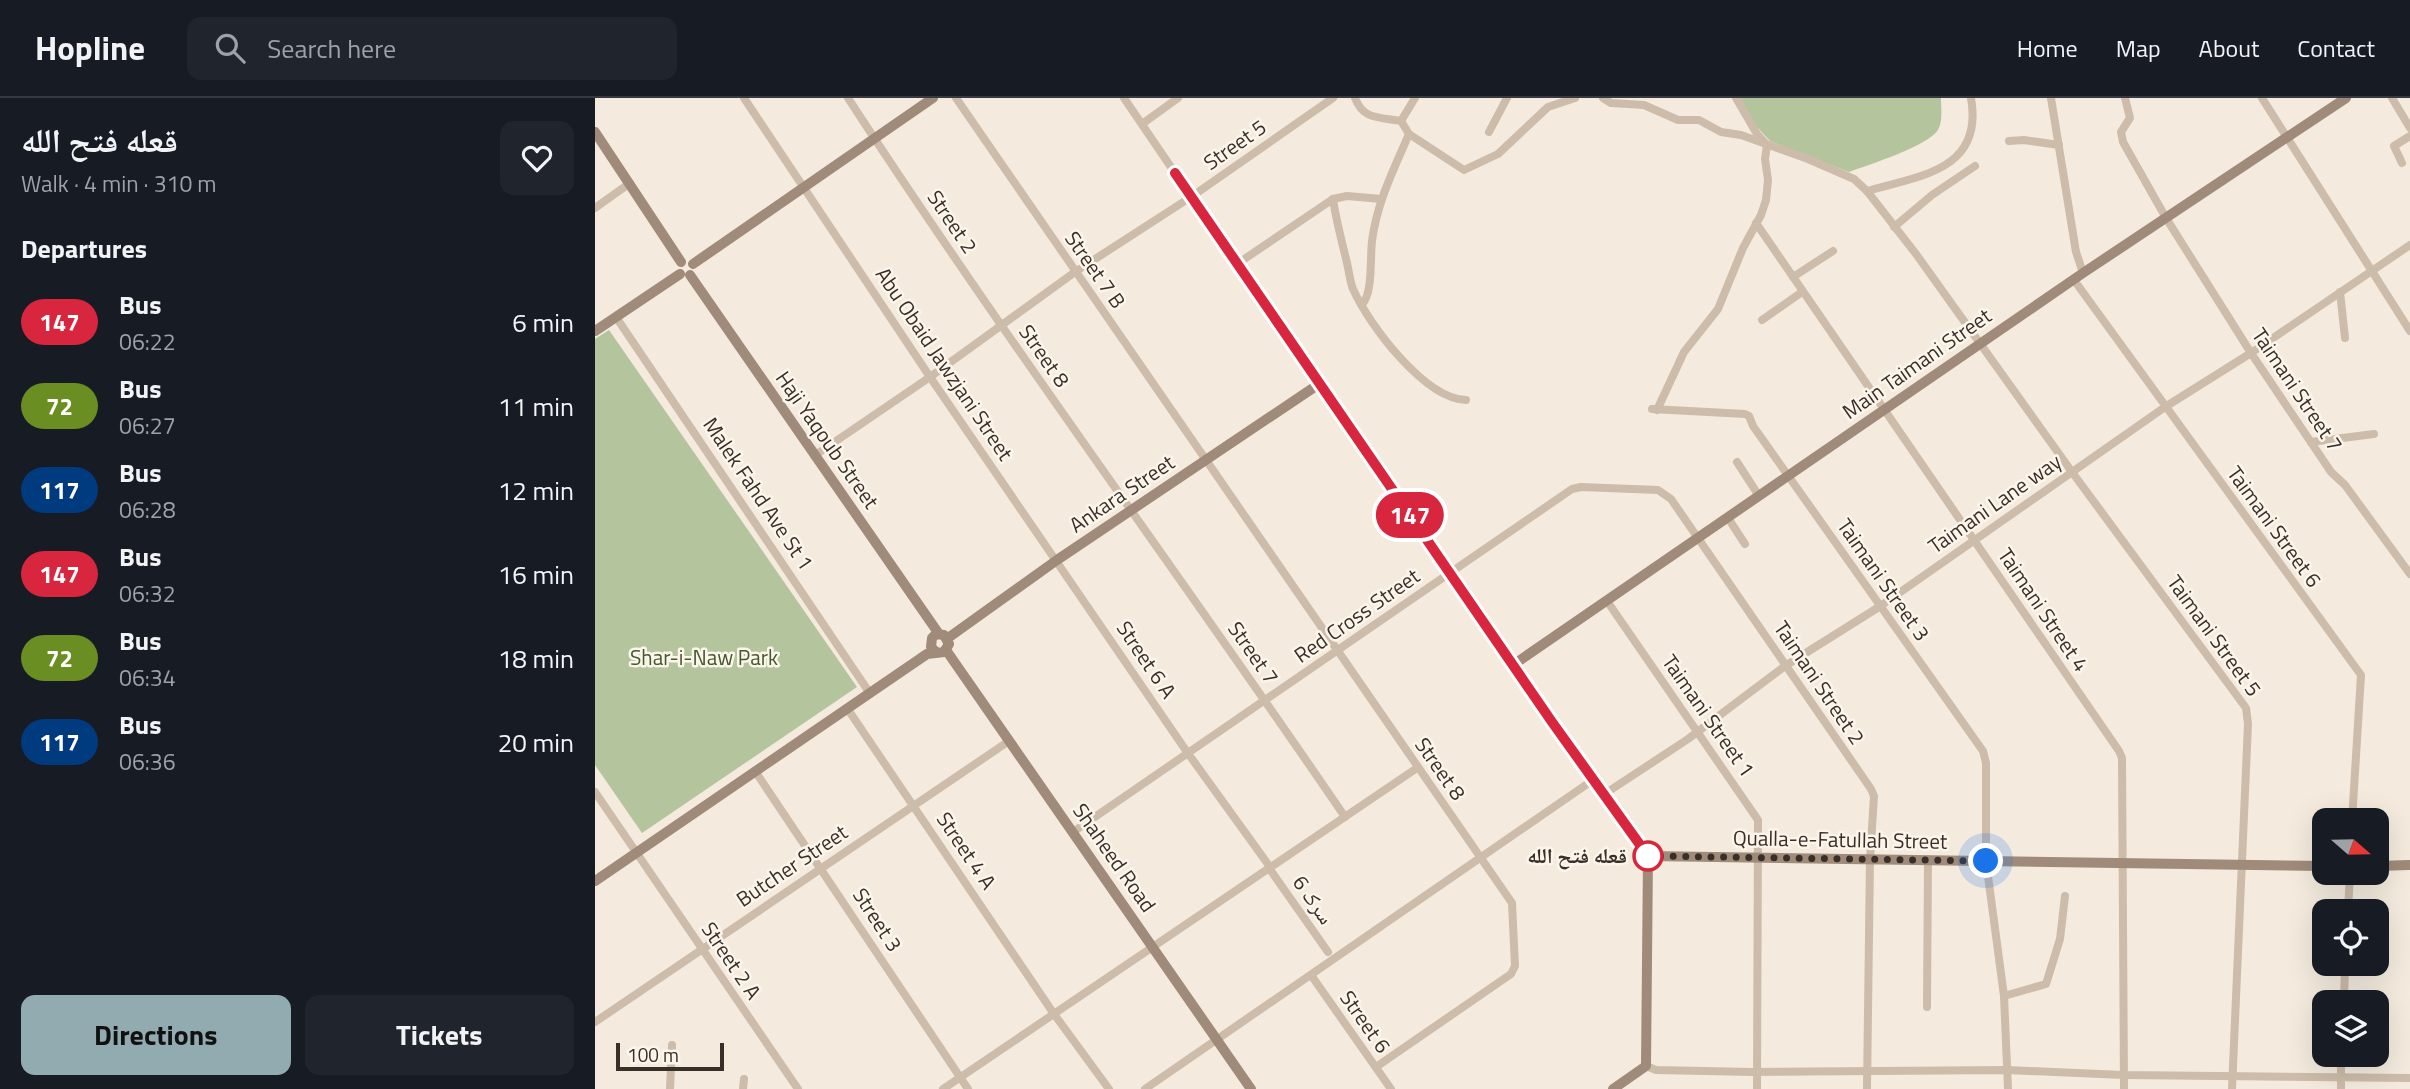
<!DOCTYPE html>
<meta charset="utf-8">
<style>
body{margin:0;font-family:"Titillium Web","Noto Naskh Arabic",sans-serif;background:#20242c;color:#f1f3f6;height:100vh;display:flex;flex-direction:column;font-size:26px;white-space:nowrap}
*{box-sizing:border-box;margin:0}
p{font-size:23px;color:#9ea1a6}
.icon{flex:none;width:38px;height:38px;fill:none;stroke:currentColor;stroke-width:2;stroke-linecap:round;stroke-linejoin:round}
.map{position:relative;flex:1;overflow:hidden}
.sheet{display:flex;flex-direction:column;background:#171b24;width:595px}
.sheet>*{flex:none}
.badge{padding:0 14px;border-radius:23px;font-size:24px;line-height:46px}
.needle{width:46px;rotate:110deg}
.controls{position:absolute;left:1717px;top:710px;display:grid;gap:14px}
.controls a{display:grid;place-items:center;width:77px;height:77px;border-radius:14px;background:#171b24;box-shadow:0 7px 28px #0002;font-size:35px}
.scale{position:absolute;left:21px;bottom:18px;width:108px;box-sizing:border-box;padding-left:7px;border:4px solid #392f29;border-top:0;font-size:19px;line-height:24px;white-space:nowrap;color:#392f29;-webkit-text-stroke:5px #fbf5eb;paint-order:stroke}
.you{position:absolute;width:35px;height:35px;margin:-18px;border:5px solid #fff;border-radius:50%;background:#1a73e8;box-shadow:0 0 0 10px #1a73e833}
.map>.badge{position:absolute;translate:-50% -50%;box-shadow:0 0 0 4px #fff}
h2{padding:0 21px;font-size:26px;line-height:63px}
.round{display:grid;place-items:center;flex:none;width:74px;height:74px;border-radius:14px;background:#20242c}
.overview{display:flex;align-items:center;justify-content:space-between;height:119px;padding:0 21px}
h1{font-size:33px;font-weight:700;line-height:52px}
.action{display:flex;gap:14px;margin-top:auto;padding:14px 21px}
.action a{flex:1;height:80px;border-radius:14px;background:#92abb1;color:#111;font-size:28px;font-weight:700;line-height:80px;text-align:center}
.action a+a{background:#20242c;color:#f1f3f6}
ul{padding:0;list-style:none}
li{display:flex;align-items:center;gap:21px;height:84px;padding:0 21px}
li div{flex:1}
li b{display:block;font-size:26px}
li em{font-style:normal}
li .badge{min-width:77px;font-weight:700;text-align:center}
header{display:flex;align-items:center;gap:42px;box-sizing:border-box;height:98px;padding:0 35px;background:#171b24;border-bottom:2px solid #363941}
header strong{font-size:33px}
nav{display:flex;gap:38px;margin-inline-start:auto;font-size:24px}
.search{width:490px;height:63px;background:#20242c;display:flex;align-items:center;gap:18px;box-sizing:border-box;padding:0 24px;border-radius:14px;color:#9ea1a6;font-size:26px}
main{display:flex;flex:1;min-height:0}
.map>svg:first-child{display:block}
.green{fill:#b4c49d}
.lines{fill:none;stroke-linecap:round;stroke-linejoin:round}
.street{stroke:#cdbca9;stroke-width:8}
.secondary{stroke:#a08b7a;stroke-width:10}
.line-casing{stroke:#fff;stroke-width:16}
.line{stroke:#d7263d;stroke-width:10}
.walk{stroke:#392f29;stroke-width:7;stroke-dasharray:0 12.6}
.stop-dot{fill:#fff;stroke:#d7263d;stroke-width:3.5}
.labels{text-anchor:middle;stroke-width:5;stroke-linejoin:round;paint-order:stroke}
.street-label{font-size:21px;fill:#392f29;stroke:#fbf5eb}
.park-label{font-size:21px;fill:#45592c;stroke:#fbf5eb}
.stop-label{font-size:21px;font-weight:bold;fill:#392f29;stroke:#fbf5eb;text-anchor:end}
</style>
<header>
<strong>Hopline</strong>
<div class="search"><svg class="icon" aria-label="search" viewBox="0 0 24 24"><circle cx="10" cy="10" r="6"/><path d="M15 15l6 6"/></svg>Search here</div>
<nav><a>Home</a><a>Map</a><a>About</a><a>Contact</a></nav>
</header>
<main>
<section class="sheet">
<div class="overview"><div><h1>قعله فتح الله</h1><p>Walk · 4 min · 310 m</p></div><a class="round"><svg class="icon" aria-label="heart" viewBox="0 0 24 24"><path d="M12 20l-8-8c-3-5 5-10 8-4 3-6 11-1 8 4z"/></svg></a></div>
<h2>Departures</h2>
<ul>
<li><span class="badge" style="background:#d7263d;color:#fff">147</span><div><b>Bus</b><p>06:22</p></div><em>6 min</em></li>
<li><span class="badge" style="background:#6b8e23;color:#fff">72</span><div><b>Bus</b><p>06:27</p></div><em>11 min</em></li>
<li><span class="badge" style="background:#003b80;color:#fff">117</span><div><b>Bus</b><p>06:28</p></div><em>12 min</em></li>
<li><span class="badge" style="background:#d7263d;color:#fff">147</span><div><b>Bus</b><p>06:32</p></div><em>16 min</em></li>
<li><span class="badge" style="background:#6b8e23;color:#fff">72</span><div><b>Bus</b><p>06:34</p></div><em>18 min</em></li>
<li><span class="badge" style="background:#003b80;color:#fff">117</span><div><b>Bus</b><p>06:36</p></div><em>20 min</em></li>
</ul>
<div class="action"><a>Directions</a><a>Tickets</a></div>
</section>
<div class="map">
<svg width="1815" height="991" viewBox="0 0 1815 991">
<rect width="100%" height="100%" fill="#f4ebde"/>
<g class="green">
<path d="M1145,0H1346C1346,10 1348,23 1343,32C1333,48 1273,67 1254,74L1175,43L1162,29Z"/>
<polygon points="14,232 262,589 47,735 0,667 0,241"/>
</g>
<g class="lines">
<g class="street">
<polyline points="149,0 335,279 592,654 675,769"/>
<path d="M253,0C412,244 586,478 750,719"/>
<polyline points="361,0 917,805 920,868 916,876 781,969"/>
<polyline points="529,0 580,75"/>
<path d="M760,0C768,22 785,19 806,23L814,36L869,72L903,56L953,9L980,0"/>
<polyline points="1008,0 1016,5 1049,7 1083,22 1104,22 1126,34 1146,37 1213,61 1259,81 1272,93 1321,156 1477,374 1651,610 1653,626 1637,991"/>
<polyline points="1456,0 1481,154 1488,175"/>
<polyline points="1530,0 1535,20 1526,34 1528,44 1571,120 1656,255 1736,374 1750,387 1815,476"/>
<polyline points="1667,0 1815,233"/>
<polyline points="1797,0 1815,30"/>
<polyline points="806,23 820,0"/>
<polyline points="547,26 583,0"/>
<polyline points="894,34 912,0"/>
<polyline points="1414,43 1429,42 1464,47"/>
<polyline points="1807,65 1799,48 1815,38"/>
<path d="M1272,93C1323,78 1389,73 1376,0"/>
<polyline points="738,101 752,98 786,101"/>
<polyline points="0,110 35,85"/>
<polyline points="1161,125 1524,653 1527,660 1529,991"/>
<polyline points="1299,129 1337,97 1380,68"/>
<path d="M642,166L738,101C741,122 747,144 752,165C754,173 755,184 758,191C774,227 830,301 871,302"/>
<polyline points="1198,179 1238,153"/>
<polyline points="1479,182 1766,577 1757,723"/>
<polyline points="1745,194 1750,240"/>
<path d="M767,206C778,197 775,158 777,143C782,104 799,71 814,36"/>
<polyline points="21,219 274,594"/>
<polyline points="1167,222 1207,194"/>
<polyline points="1057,311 1150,316 1154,318 1158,328 1388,653 1391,665 1391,763 1409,898 1413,991"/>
<polyline points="1062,312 1089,254 1123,211 1148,150 1166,117 1171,102 1173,82 1170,61 1172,47 1162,36 1141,0"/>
<polyline points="1716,344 1779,336"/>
<polyline points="219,358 335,279 480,174 596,99 738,0"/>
<polyline points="1142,364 1164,398"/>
<polyline points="1133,420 1150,446"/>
<polyline points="1012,503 1163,722 1162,991"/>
<polyline points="252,610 459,916 514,991"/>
<polyline points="160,673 373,991"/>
<polyline points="0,694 203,991"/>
<polyline points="1008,697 1093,641 1190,568 1284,509 1570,309 1656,255 1815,147"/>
<polyline points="478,734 977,391 986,389 1063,392 1076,401 1276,691 1279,698 1275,761 1272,991"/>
<polyline points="674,770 733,854"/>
<polyline points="1753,814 1755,775"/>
<polyline points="716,877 796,991"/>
<polyline points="1409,898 1451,886 1465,841 1470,798"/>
<polyline points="1749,905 1750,866"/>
<polyline points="1332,909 1333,763"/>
<polyline points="0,924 414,643"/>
<polyline points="1051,968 1061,972 1158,974 1412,972 1528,977 1815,980"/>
<polyline points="75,991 77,947"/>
<polyline points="148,991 149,981"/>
<polyline points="348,991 822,670"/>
<polyline points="550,991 998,682"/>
<polyline points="1746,991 1746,957"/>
</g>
<g class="secondary">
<polyline points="0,34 86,164"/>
<polyline points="580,75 957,624 1053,758"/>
<polyline points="98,166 338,0"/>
<polyline points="95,177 344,536"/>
<polyline points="0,233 85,176"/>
<polyline points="353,540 462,462 724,286"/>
<polyline points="351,552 656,991"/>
<polyline points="918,567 1488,175 1751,0"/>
<polyline points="1053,758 1729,768"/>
<polyline points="1782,768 1815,767"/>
<polyline points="0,783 332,556 349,554 354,546 349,537 341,536 337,540 336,549 340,553"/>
<polyline points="1018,991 1051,968 1053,758"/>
</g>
</g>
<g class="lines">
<g class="line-casing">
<polyline id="line" points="580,75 957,624 1053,758"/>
</g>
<use href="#line" class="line"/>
<polyline class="walk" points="1053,758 1391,763"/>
</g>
<circle class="stop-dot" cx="1053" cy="758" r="14"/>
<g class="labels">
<g class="street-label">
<text transform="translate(640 47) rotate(-35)" y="7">Street 5</text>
<text transform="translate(357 124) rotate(56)" y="7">Street 2</text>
<text transform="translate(500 172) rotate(55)" y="7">Street 7 B</text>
<text transform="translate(449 258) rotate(55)" y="7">Street 8</text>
<text transform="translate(349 266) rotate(56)" y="7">Abu Obaid Jawzjani Street</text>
<text transform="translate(1322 266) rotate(-35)" y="7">Main Taimani Street</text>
<text transform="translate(1702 292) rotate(56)" y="7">Taimani Street 7</text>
<text transform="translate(232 342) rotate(55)" y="7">Haji Yaqoub Street</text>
<text transform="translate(163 396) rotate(56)" y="7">Malek Fahd Ave St 1</text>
<text transform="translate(527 396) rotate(-34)" y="7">Ankara Street</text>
<text transform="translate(1400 406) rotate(-35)" y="7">Taimani Lane way</text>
<text transform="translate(1679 429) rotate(54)" y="7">Taimani Street 6</text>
<text transform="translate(1288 482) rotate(55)" y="7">Taimani Street 3</text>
<text transform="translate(1448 512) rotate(56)" y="7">Taimani Street 4</text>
<text transform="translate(762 518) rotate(-35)" y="7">Red Cross Street</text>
<text transform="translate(1619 538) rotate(54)" y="7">Taimani Street 5</text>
<text transform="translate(658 555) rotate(55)" y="7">Street 7</text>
<text transform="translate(551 562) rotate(56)" y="7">Street 6 A</text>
<text transform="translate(1224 585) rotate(56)" y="7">Taimani Street 2</text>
<text transform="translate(1113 618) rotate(55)" y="7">Taimani Street 1</text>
<text transform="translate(845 671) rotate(55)" y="7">Street 8</text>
<text transform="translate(1245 742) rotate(1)" y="7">Qualla-e-Fatullah Street</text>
<text transform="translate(371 753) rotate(56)" y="7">Street 4 A</text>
<text transform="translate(519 760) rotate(55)" y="7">Shaheed Road</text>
<text transform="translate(197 768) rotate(-34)" y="7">Butcher Street</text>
<text transform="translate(718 802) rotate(55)" y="7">سرک 6</text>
<text transform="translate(282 822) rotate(57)" y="7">Street 3</text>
<text transform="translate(136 863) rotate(56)" y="7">Street 2 A</text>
<text transform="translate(770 924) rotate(55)" y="7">Street 6</text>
</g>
<g class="park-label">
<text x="109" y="567">Shar-i-Naw Park</text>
</g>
<g class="stop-label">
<text x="1032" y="765">قعله فتح الله</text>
</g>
</g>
</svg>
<div class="controls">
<a><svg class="needle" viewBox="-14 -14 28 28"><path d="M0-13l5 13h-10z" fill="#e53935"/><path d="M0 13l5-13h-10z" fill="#9ea1a6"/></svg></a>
<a><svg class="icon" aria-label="locate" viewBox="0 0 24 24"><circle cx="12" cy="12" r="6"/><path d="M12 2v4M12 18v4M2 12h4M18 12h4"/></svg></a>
<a><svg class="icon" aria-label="layers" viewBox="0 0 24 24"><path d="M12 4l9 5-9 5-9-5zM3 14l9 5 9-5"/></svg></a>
</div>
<div class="scale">100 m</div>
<div class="you" style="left:1391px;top:763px"></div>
<b class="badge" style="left:815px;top:417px;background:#d7263d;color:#fff">147</b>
</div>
</main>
